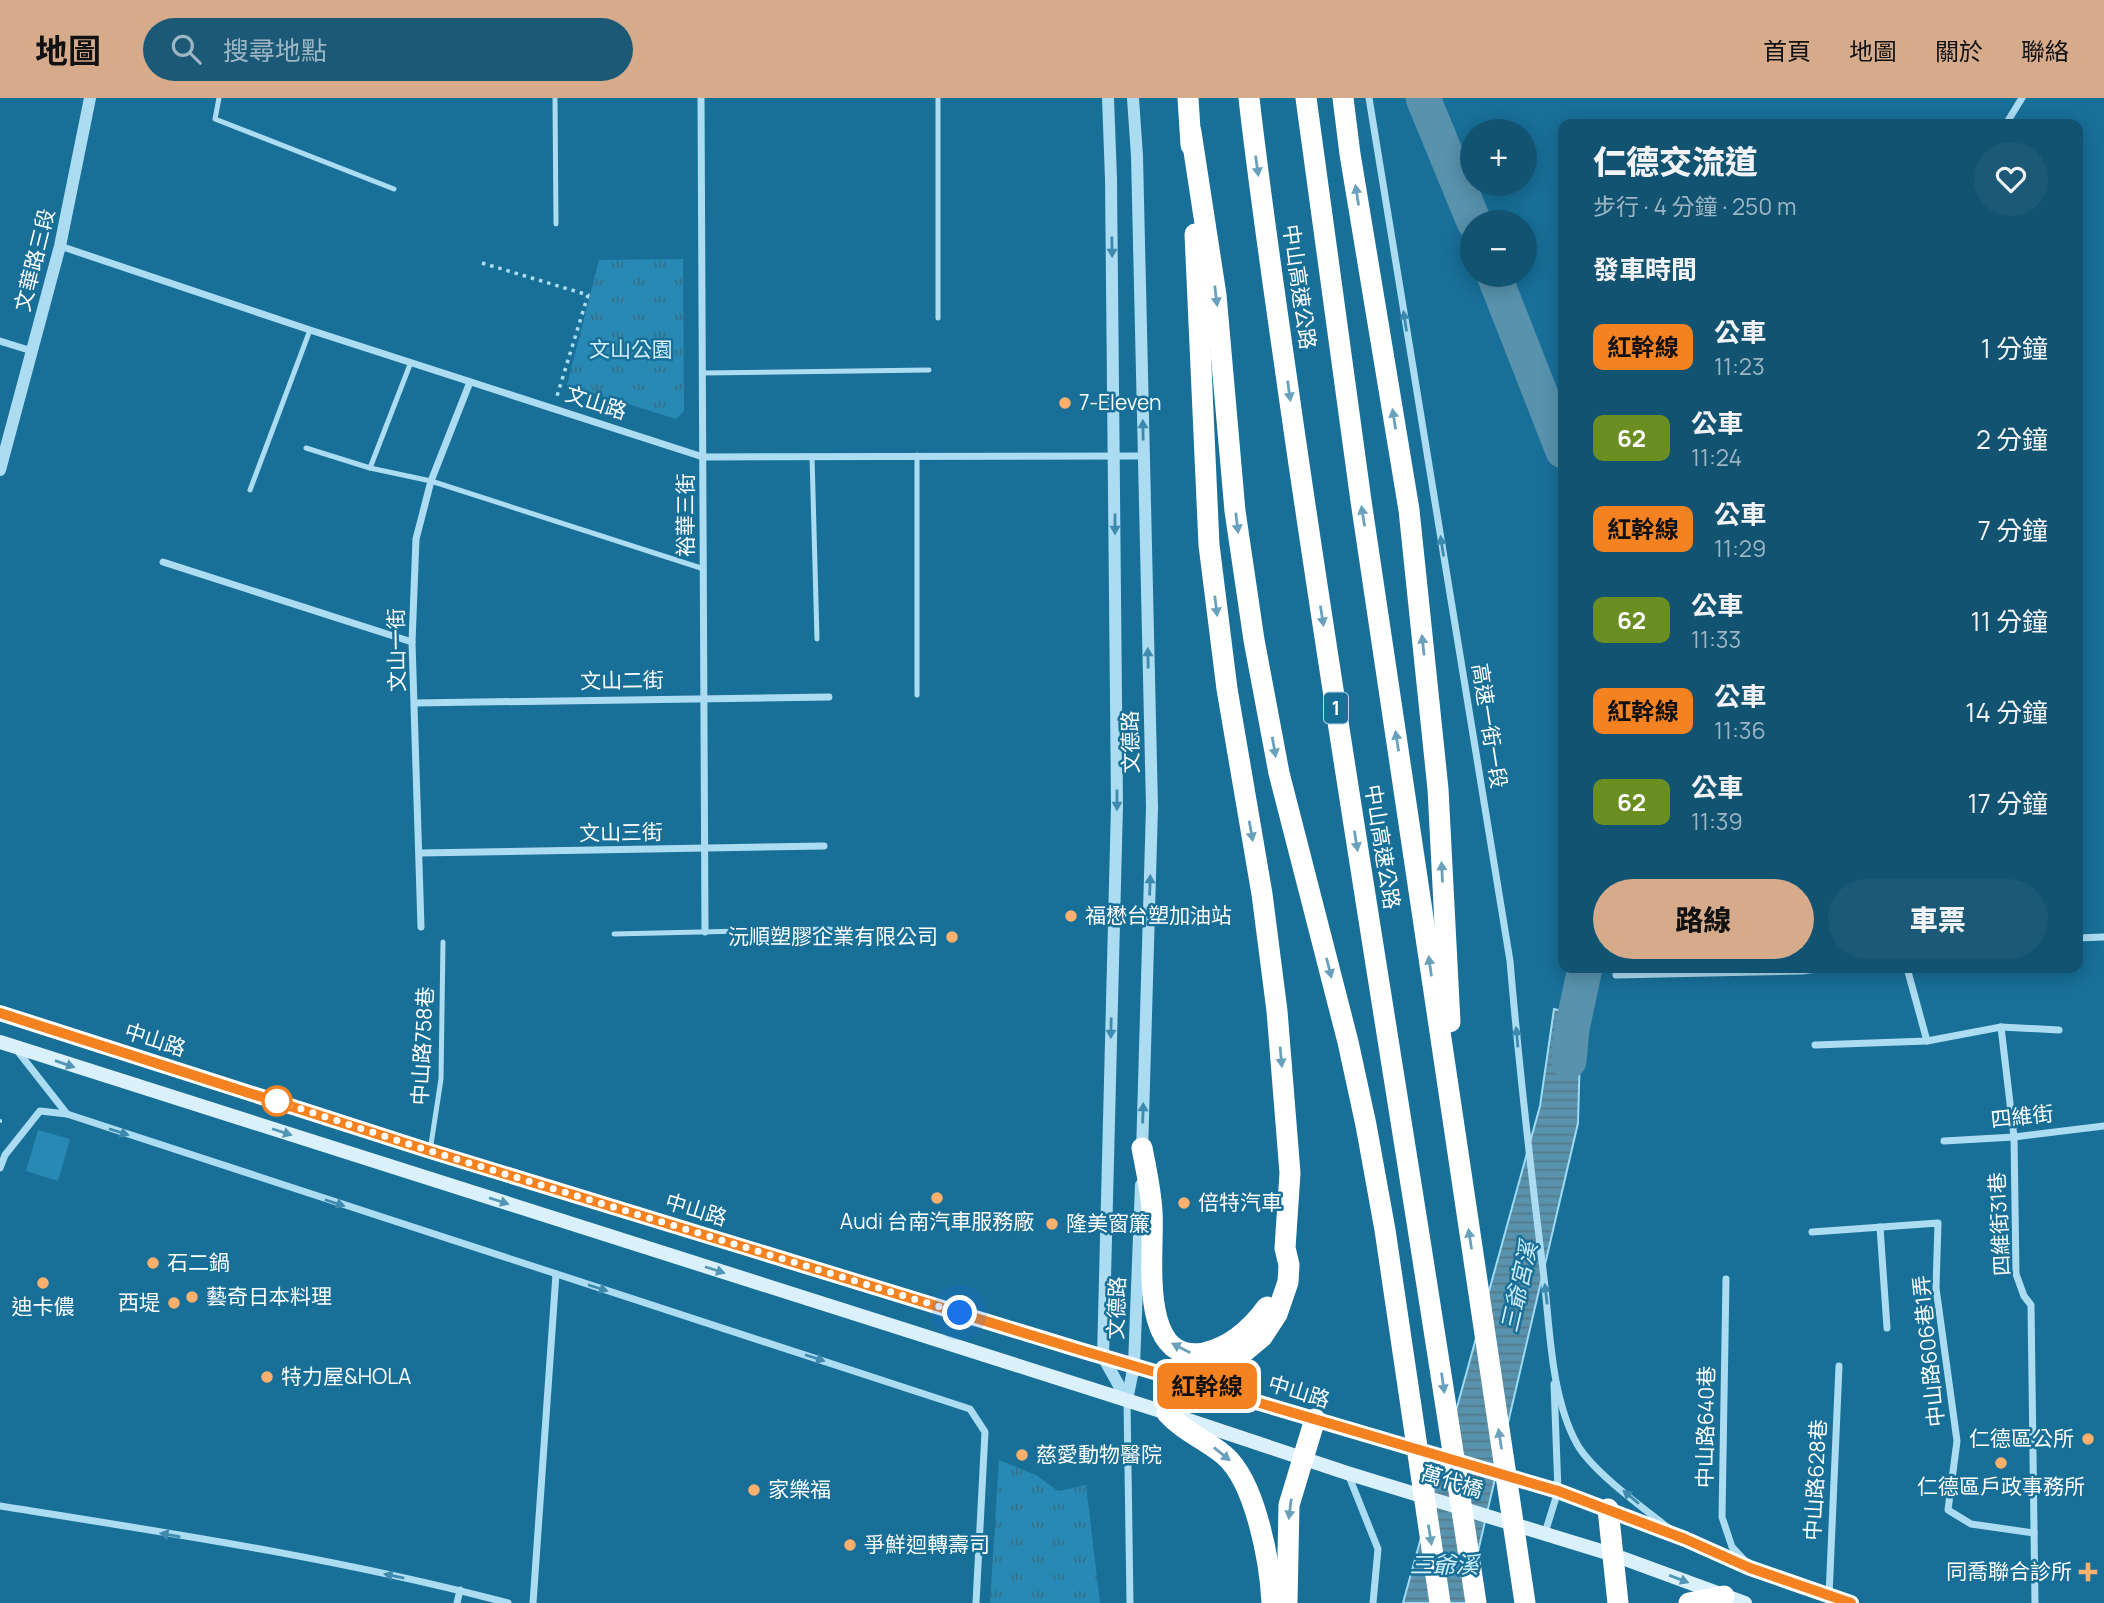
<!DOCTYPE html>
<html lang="zh-TW">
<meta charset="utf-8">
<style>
body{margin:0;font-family:Manrope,"Noto Sans TC",sans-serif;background:#1b5977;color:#f1f3f6;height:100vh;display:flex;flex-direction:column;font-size:26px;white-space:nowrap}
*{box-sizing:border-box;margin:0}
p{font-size:23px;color:#9cb6c4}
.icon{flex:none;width:38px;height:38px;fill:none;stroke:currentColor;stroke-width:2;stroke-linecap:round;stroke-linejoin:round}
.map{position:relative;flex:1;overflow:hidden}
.side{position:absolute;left:1558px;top:21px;width:525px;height:854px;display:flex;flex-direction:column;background:#125372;border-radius:14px;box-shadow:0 4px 18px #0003}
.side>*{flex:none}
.badge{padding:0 14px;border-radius:10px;font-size:24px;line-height:46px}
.controls{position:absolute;left:1460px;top:21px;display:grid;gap:14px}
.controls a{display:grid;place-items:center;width:77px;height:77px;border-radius:50%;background:#125372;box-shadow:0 4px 18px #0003;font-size:35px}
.you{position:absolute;width:35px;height:35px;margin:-18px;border:5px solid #fff;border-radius:50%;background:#1a73e8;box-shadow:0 0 0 10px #1a73e833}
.map>.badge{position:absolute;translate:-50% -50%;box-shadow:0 0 0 4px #fff}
h2{padding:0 35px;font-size:26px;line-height:63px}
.round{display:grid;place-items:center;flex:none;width:74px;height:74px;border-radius:37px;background:#1b5977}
.overview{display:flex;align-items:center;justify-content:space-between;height:119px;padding:0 35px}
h1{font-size:33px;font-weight:800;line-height:52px}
.button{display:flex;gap:14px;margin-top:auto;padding:14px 35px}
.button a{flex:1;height:80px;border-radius:42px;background:#d6ab8b;color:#111;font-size:28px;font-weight:800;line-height:80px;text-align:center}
.button a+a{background:#1b5977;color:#f1f3f6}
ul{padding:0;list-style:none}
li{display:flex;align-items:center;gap:21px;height:91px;padding:0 35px}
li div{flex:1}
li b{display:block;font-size:26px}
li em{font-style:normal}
li .badge{min-width:77px;font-weight:700;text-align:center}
header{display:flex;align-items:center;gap:42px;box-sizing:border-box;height:98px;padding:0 35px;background:#d6ab8b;color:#111}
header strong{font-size:33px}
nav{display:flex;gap:38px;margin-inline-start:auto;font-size:24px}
.search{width:490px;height:63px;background:#1b5977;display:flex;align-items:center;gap:18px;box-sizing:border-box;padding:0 24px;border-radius:38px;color:#9cb6c4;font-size:26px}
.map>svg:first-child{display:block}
.grass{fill:url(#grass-tufts)}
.pitch{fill:#2789b4}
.water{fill:url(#water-rules);stroke:#9edbf3;stroke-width:2}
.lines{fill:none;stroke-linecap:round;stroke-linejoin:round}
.stream{stroke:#9edbf3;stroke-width:6}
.river{stroke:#5892ad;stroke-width:35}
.path{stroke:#acdcf1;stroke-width:3.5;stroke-dasharray:3.5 5;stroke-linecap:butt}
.service{stroke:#acdcf1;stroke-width:5}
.minor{stroke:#acdcf1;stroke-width:7}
.tertiary{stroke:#acdcf1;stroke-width:12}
.secondary{stroke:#daf1fc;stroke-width:14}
.motorway{stroke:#fff;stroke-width:21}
.oneway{fill:#69a1bc}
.oneway2{fill:#3d8aae}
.oneway3{fill:#5296b6}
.line-casing{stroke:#fff;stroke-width:16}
.line{stroke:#f58220;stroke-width:10}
.walk{stroke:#fff;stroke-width:7;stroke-dasharray:0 12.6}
.poi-dot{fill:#ffb06c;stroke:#186f98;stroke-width:2.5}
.stop-dot{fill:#fff;stroke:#f58220;stroke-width:3.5}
.labels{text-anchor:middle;stroke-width:5;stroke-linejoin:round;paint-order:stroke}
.shield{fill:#186f98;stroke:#bad4e0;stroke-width:2}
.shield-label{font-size:19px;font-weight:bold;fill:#fff}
.street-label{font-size:21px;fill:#fff;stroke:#186f98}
.park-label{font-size:21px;fill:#d3effc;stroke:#186f98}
.poi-label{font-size:21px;fill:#fff;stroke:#186f98;text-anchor:start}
.water-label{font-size:23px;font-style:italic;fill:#cdedfa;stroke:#186f98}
</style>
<header>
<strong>地圖</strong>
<div class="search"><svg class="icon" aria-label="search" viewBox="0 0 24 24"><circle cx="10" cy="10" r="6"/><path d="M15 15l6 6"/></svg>搜尋地點</div>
<nav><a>首頁</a><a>地圖</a><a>關於</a><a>聯絡</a></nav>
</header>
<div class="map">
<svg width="2104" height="1505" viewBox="0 0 2104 1505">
<defs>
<pattern id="grass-tufts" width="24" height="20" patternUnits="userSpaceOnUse" patternTransform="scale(1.75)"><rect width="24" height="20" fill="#2789b4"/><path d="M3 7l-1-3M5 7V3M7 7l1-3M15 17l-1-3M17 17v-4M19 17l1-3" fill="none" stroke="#36718a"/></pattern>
<pattern id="water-rules" width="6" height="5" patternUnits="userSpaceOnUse" patternTransform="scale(1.75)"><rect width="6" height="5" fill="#5892ad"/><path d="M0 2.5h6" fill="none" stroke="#547a8b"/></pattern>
</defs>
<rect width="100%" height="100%" fill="#186f98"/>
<g class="grass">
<polygon points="683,161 684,313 676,321 567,287 599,162"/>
<polygon points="999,1362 1036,1377 1058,1393 1086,1387 1100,1505 990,1505"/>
</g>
<polygon class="pitch" points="38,1032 70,1041 58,1083 26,1073"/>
<polygon class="water" points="1554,911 1581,918 1578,1025 1466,1505 1403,1505 1540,1008"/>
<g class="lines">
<polyline class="stream" points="1426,5 1428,0"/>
<g class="river">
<polyline points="1423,0 1474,124"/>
<polyline points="1494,177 1563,353"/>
<polyline points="1569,963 1572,931 1585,870"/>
</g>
<g class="path">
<polyline points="482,165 588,197 557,298"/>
<polyline points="0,1023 2,1023"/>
</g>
<g class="service">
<polyline points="219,0 215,21 394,91"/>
<polyline points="555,0 556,126"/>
<polyline points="938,0 938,220"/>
<polyline points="703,275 929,272"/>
<polyline points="306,350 370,370 431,383 704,471"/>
<polyline points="812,358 817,541"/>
<polyline points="370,370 411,264"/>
<polyline points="250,392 310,232"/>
<polyline points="917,597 917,357"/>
<polyline points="614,836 830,831 848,839"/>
<polyline points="430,1053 441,981 443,844"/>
</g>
<g class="minor">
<polyline points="701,0 705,834"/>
<path d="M1369,0L1510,863C1519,969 1531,1074 1544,1180C1550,1232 1551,1299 1577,1346C1592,1373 1644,1411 1670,1431"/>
<polyline points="2006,26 2022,0"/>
<polyline points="60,148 310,232 703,359 1143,358"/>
<polyline points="0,243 32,253"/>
<polyline points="163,464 412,544"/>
<polyline points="415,605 829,599"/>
<polyline points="419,755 824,748"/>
<polyline points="421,829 412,544 416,441 431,383 470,284"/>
<polyline points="2077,840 2104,839"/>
<polyline points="1907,870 1927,943"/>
<polyline points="1616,877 1802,873 1824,870"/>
<polyline points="2001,929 2014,1039 2016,1176 2024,1198 2031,1207 2035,1505"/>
<polyline points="1815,947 1927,943 2001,929 2059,932"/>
<polyline points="16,951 67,1016 970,1311 985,1334 976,1505"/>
<polyline points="1944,1043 2014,1039 2104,1028"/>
<polyline points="0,1070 5,1057 40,1013 67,1016"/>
<polyline points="1880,1129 1887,1230"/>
<polyline points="1812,1134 1938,1125 1936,1190 1957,1343 1948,1412 1971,1426 2034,1435"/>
<polyline points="1726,1181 1722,1419 1732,1449 1746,1464"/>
<polyline points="1127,1303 1130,1505"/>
<polyline points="1348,1376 1378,1451 1373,1505"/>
<path d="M0,1408C170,1435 342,1461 508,1505"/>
<polyline points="1545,1435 1558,1393 1554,1286"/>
<polyline points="1829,1498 1839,1268"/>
<polyline points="457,1505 460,1492"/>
<polyline points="533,1505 556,1176"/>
</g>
<g class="tertiary">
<polyline points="1108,0 1111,81 1117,707 1103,1259 1127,1302"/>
<polyline points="1133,0 1137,58 1152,709 1142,1055"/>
<polyline points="0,372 60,148 90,0"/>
<polyline points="1127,1302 1134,1267 1141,1087"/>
</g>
<g class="secondary">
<polyline points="0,915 430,1053 1103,1259 1558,1393 1685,1441 1750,1470 1851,1505"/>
<polyline points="0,944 1167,1315 1347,1375 1614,1457 1745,1505"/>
</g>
<g class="motorway">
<polyline points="1188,0 1191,47"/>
<path d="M1249,0C1261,106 1277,212 1292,318C1349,715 1417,1109 1476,1505"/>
<polyline points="1306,0 1361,403 1525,1505"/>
<polyline points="1343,0 1350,56 1409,412 1438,691 1450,924"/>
<polyline points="1191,34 1216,197 1235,413 1254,542 1279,675 1348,944 1366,1027 1385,1132 1440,1505"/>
<path d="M1142,1050C1146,1071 1151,1093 1152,1114C1155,1151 1136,1267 1204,1255C1231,1249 1251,1231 1267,1209"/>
<polyline points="1180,1281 1244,1254 1262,1239 1277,1216 1288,1184 1289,1167 1285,1150 1290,1075 1277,913 1262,796 1227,591 1209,447 1195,136"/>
<path d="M1167,1315C1183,1333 1206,1342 1224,1357C1256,1384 1270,1465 1272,1505"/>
<polyline points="1608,1411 1618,1505"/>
<polyline points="1287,1505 1289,1407 1315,1321"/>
<polyline points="1689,1505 1724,1498"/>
</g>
</g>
<defs><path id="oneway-solid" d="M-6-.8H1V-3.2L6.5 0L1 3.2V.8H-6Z" transform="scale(1.75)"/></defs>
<g class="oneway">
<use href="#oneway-solid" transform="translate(1257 68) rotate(82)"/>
<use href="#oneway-solid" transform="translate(1357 97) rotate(-99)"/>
<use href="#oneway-solid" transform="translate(1216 198) rotate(83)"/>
<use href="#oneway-solid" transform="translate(1289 293) rotate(82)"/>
<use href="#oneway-solid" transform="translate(1394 321) rotate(-99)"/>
<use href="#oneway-solid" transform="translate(1363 418) rotate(-99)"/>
<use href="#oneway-solid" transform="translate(1237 425) rotate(83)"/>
<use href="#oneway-solid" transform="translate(1216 508) rotate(83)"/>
<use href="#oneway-solid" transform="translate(1322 518) rotate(81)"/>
<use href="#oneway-solid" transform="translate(1423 547) rotate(-96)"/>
<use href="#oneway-solid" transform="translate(1397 643) rotate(-99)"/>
<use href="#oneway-solid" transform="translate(1274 649) rotate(80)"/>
<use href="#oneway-solid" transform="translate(1251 733) rotate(80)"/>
<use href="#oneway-solid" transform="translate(1356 743) rotate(81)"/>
<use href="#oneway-solid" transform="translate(1442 774) rotate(-93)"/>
<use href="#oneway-solid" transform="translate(1430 868) rotate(-98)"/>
<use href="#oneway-solid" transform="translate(1329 870) rotate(76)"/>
<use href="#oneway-solid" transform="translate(1281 959) rotate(85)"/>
<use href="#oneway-solid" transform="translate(1470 1141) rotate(-99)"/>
<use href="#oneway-solid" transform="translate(1181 1250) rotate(-153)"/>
<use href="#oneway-solid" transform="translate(1443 1285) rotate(82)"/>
<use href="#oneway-solid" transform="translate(1500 1341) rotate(-99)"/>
<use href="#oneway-solid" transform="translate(1222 1356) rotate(39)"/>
<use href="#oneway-solid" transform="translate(1290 1411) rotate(97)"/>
<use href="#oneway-solid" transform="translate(1430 1437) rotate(81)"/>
</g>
<g class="oneway2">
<use href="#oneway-solid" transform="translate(1112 149) rotate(89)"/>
<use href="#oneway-solid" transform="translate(1405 223) rotate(-99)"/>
<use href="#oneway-solid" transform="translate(1143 332) rotate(-91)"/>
<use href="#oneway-solid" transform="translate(1115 426) rotate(90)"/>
<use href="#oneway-solid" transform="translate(1442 448) rotate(-99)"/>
<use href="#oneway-solid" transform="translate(1148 560) rotate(-91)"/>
<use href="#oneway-solid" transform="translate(1117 702) rotate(90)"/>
<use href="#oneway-solid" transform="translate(1150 787) rotate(-88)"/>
<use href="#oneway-solid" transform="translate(1111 930) rotate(91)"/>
<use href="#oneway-solid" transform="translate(1517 939) rotate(-95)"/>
<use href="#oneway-solid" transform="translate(1143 1015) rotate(-88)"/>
<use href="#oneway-solid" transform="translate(119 1034) rotate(18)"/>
<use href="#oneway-solid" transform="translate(335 1105) rotate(18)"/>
<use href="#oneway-solid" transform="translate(598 1190) rotate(18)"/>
<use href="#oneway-solid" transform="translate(1546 1196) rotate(-97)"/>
<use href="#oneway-solid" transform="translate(815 1260) rotate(18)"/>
<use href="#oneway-solid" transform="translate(1631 1399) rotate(-140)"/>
<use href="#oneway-solid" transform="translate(170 1437) rotate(-170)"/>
<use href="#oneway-solid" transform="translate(394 1478) rotate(-168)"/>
</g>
<g class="oneway3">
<use href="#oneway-solid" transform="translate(65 966) rotate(19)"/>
<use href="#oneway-solid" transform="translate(282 1034) rotate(18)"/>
<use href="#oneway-solid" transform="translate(499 1103) rotate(18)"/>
<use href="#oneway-solid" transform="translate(715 1172) rotate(18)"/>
<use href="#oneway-solid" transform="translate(1679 1481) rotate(21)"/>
</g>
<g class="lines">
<g class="line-casing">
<polyline id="line" points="0,915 430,1053 1080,1252 1558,1393 1685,1441 1750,1470 1851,1505"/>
</g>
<use href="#line" class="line"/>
<polyline class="walk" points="277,1003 430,1053 960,1215"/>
</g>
<g class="poi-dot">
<circle cx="1065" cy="305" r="7"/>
<circle cx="1071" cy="818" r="7"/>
<circle cx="952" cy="839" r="7"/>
<circle cx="937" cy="1100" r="7"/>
<circle cx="1184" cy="1105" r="7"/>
<circle cx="1052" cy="1126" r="7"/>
<circle cx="153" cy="1165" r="7"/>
<circle cx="43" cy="1185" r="7"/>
<circle cx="192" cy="1199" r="7"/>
<circle cx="174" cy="1205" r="7"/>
<circle cx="267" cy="1279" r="7"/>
<circle cx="2088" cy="1341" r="7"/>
<circle cx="1022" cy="1357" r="7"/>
<circle cx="2001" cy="1365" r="7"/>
<circle cx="754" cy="1392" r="7"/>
<circle cx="850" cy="1447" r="7"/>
<path d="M2084.5 1463.5h7v7h7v7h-7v7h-7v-7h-7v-7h7z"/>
</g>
<circle class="stop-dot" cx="277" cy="1003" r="14"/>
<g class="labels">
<rect class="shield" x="1324" y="594.5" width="24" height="31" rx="5"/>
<g class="shield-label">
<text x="1336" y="617">1</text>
</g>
<g class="street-label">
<text transform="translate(35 162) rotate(-76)" y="7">文華路三段</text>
<text transform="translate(1299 189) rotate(82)" y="7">中山高速公路</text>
<text transform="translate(596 305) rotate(18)" y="7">文山路</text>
<text transform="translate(686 417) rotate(-90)" y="7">裕華三街</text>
<text transform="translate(397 552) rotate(-91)" y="7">文山一街</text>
<text transform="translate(622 583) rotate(-1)" y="7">文山二街</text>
<text transform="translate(1489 628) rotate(81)" y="7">高速一街一段</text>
<text transform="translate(1131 644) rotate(-91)" y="7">文德路</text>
<text transform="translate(621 735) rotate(-1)" y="7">文山三街</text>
<text transform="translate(1382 749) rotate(81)" y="7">中山高速公路</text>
<text transform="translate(155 942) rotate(18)" y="7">中山路</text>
<text transform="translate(423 948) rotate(-87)" y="7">中山路758巷</text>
<text transform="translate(2022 1019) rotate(-6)" y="7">四維街</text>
<text transform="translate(696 1112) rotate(17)" y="7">中山路</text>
<text transform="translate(2000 1126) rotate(-93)" y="7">四維街31巷</text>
<text transform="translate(1117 1210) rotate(-88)" y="7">文德路</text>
<text transform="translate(1929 1253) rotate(-96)" y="7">中山路606巷1弄</text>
<text transform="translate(1299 1294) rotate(17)" y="7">中山路</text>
<text transform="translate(1706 1329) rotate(-89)" y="7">中山路640巷</text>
<text transform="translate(1816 1382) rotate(-87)" y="7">中山路628巷</text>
<text transform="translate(1452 1384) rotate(17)" y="7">萬代橋</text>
</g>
<g class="park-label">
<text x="631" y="259">文山公園</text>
</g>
<g class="poi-label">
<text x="1079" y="312">7-Eleven</text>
<text x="1085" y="825">福懋台塑加油站</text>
<text x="938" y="846" text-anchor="end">沅順塑膠企業有限公司</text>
<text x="1198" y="1112">倍特汽車</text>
<text x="937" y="1131" text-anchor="middle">Audi 台南汽車服務廠</text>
<text x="1066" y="1133">隆美窗簾</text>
<text x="167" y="1172">石二鍋</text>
<text x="206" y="1206">藝奇日本料理</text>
<text x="160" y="1212" text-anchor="end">西堤</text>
<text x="43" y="1216" text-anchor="middle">迪卡儂</text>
<text x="281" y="1286">特力屋&amp;HOLA</text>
<text x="2074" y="1348" text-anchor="end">仁德區公所</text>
<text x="1036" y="1364">慈愛動物醫院</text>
<text x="2001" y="1396" text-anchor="middle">仁德區戶政事務所</text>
<text x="768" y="1399">家樂福</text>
<text x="864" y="1454">爭鮮迴轉壽司</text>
<text x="2072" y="1481" text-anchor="end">同喬聯合診所</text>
</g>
<g class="water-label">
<text transform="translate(1519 1189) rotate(-77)" y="8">三爺宮溪</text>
<text x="1444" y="1475">三爺溪</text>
</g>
</g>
</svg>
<div class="controls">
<a>+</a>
<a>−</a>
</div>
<div class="you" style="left:960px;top:1215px"></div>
<b class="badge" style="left:1207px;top:1288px;background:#f58220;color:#111">紅幹線</b>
<section class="side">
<div class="overview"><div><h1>仁德交流道</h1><p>步行 · 4 分鐘 · 250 m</p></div><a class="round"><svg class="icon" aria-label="heart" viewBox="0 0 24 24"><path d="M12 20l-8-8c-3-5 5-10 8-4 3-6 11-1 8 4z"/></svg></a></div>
<h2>發車時間</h2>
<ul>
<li><span class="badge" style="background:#f58220;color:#111">紅幹線</span><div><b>公車</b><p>11:23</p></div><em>1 分鐘</em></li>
<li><span class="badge" style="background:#6b8e23;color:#fff">62</span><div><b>公車</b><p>11:24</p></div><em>2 分鐘</em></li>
<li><span class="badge" style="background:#f58220;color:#111">紅幹線</span><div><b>公車</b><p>11:29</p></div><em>7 分鐘</em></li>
<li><span class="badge" style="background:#6b8e23;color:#fff">62</span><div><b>公車</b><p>11:33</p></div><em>11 分鐘</em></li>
<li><span class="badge" style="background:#f58220;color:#111">紅幹線</span><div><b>公車</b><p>11:36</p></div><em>14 分鐘</em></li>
<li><span class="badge" style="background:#6b8e23;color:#fff">62</span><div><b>公車</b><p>11:39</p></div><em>17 分鐘</em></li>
</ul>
<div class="button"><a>路線</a><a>車票</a></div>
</section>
</div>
